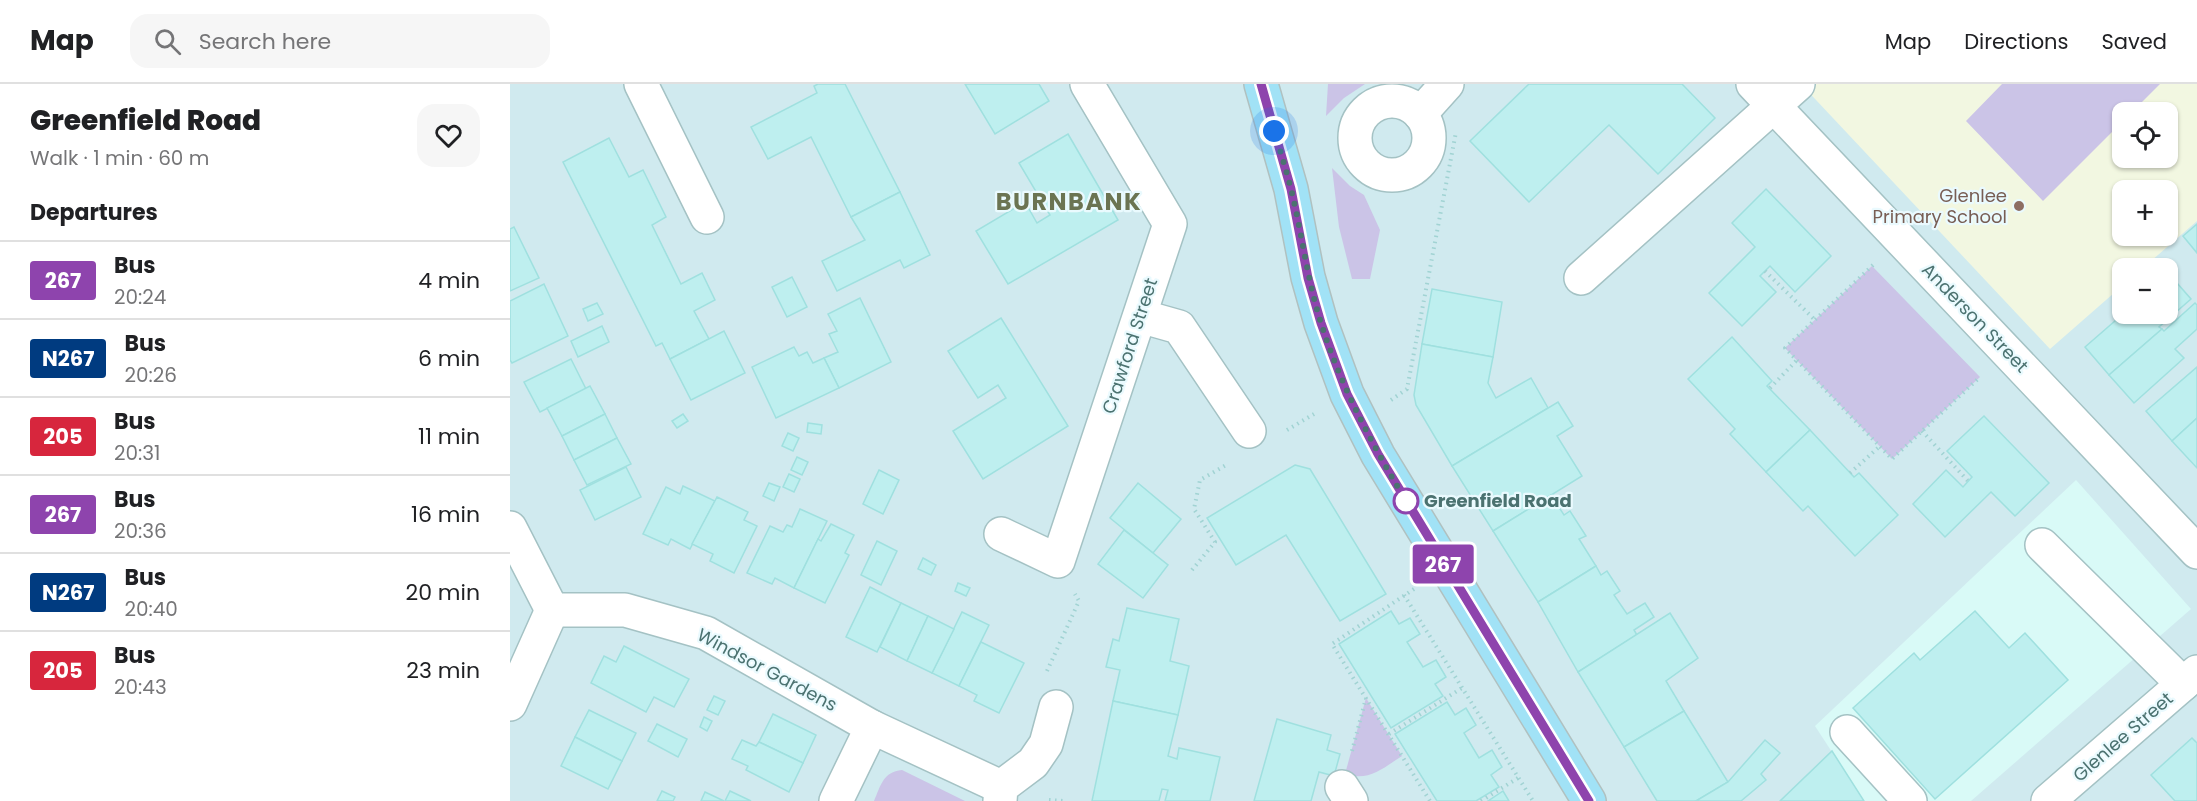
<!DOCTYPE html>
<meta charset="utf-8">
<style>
body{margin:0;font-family:Poppins,sans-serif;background:#f6f6f6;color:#202124;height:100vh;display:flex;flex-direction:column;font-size:22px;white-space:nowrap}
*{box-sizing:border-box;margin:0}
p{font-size:20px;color:#757577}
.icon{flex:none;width:33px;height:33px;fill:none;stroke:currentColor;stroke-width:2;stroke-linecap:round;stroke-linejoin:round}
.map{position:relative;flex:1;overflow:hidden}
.details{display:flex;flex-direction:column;background:#fff;width:510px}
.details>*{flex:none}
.badge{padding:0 12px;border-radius:4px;font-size:21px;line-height:39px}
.fabs{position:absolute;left:1602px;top:18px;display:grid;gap:12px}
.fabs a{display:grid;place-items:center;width:66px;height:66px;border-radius:12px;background:#fff;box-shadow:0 2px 4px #0004;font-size:30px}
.you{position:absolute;width:30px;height:30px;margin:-15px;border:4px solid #fff;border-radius:50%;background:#1a73e8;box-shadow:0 0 0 9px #1a73e833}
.map>.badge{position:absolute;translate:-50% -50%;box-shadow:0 0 0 3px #fff}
h2{padding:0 30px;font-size:22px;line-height:54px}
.round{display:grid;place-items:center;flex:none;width:63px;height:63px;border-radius:18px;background:#f6f6f6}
.overview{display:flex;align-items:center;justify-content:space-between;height:102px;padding:0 30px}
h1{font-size:28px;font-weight:800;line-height:45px}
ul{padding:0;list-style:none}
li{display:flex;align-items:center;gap:18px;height:78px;padding:0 30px;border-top:2px solid #e0e0e0}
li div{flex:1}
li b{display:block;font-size:22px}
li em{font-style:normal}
li .badge{min-width:66px;font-weight:700;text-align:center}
header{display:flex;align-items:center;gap:36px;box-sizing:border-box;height:84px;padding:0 30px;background:#fff;border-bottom:2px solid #e0e0e0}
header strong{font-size:28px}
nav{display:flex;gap:33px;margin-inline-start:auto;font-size:21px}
.search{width:420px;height:54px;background:#f6f6f6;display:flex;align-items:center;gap:15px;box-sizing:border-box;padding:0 21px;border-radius:18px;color:#757577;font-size:22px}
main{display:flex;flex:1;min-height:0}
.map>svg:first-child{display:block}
.residential{fill:#d0eaef;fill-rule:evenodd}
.commercial{fill:#d9faf7}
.education{fill:#f2f7e1;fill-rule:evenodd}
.green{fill:#cbc4e7}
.building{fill:#beefef;stroke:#9fe0df;stroke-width:1.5}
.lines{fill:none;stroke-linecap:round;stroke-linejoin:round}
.minor-casing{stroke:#a4c2c4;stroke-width:36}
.major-casing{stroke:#b0c1c0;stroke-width:36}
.path{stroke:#a1d3d3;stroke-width:4;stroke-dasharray:1.5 4.5;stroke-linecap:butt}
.minor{stroke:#fff;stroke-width:33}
.major{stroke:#a1e2f6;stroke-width:33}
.line-casing{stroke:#fff;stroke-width:14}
.line{stroke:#8e44ad;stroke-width:9}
.walk{stroke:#4b7270;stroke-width:6;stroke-dasharray:0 10.8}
.education-dot{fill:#8d6e63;stroke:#eafafe;stroke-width:2}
.stop-dot{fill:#fff;stroke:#8e44ad;stroke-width:3}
.labels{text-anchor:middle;stroke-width:4.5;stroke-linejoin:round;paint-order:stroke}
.education-label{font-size:18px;fill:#785e54;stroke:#eafafe;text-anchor:end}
.street-label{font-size:18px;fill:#4b7270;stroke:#eafafe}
.stop-label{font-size:18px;font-weight:bold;fill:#4b7270;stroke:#eafafe;text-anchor:start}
.district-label{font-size:24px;font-weight:bold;letter-spacing:1.5px;fill:#6b7452;stroke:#eafafe}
</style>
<header>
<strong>Map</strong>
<div class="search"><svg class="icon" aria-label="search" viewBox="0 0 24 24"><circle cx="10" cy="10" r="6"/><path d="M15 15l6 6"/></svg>Search here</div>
<nav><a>Map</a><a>Directions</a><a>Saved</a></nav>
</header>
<main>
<section class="details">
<div class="overview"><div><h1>Greenfield Road</h1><p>Walk · 1 min · 60 m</p></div><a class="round"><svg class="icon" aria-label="heart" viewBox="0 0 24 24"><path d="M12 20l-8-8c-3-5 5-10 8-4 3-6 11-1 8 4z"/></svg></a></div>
<h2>Departures</h2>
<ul>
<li><span class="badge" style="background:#8e44ad;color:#fff">267</span><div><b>Bus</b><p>20:24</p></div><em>4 min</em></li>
<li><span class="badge" style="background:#003b80;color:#fff">N267</span><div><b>Bus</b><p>20:26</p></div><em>6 min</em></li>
<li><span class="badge" style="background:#d7263d;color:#fff">205</span><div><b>Bus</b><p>20:31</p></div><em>11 min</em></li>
<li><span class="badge" style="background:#8e44ad;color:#fff">267</span><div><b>Bus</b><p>20:36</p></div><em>16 min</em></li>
<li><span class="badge" style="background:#003b80;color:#fff">N267</span><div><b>Bus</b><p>20:40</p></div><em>20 min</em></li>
<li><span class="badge" style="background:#d7263d;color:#fff">205</span><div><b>Bus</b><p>20:43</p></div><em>23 min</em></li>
</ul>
</section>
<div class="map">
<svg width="1687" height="717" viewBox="0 0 1687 717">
<rect width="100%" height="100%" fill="#e5f6fb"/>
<path class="residential" d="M0,0H1687V717H0ZM1612,28H1658V74H1612ZM1612,106H1658V152H1612ZM1612,184H1658V230H1612Z"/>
<polygon class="commercial" points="1566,396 1681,525 1461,717 1354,717 1305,642"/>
<path class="education" d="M1291,0H1687V137L1633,184H1612V202L1540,265ZM1612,28H1658V74H1612ZM1612,106H1658V152H1612Z"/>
<g class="green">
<polygon points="818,0 855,0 834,14 816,32"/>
<polygon points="1492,0 1650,0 1622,28 1612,28 1612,38 1533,117 1456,37"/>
<polygon points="822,84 840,102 854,111 870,146 860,195 842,195 829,143"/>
<polygon points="1362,182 1470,293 1382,375 1275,264"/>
<path d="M856,614L892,672C873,684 859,698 835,690Z"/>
<path d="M392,686L455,717H364C371,701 373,688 392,686Z"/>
</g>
<g class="building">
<polygon points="308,0 335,0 390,108 341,133 301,53 258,75 241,43 307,9 304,2"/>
<polygon points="455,0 529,0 539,17 485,50"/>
<polygon points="1019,0 1172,0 1205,34 1148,90 1099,41 1019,118 960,57"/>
<polygon points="558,50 608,136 498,200 466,147 515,118 527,139 540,131 509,79"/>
<polygon points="99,54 119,93 133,86 156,133 142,141 171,200 192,189 205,216 184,227 199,255 160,275 152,259 146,262 53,78"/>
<polygon points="1256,105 1321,172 1285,208 1260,182 1250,192 1266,208 1232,242 1199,209 1245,163 1222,139"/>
<polygon points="390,108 420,171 394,184 390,176 327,207 312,177 355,156 341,133"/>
<polygon points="1687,140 1687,169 1673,152"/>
<polygon points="4,143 29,194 0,207 0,145"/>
<polygon points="282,193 297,223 277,233 262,203"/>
<polygon points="1667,199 1681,215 1649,243 1652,245 1599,291 1575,263 1613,230 1658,230 1658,207"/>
<polygon points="34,200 58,252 2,279 0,276 0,217"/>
<polygon points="922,205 992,218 983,273 912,260"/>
<polygon points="350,214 381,278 329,304 314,274 328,268 319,250 327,247 318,230"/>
<polygon points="87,219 93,230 78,237 73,225"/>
<polygon points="1685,219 1687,221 1687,245 1665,265 1674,274 1624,319 1599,291 1652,245 1654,247"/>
<polygon points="491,234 558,342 473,395 443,347 496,314 488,301 468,314 438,267"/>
<polygon points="92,242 99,258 68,273 61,257"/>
<polygon points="214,247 235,289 181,316 160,275"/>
<polygon points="1222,253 1262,297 1257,302 1300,346 1256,388 1220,350 1225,345 1178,295"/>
<polygon points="912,260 983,273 978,299 986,314 1021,294 1038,324 942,382 906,321 904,311"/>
<polygon points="284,263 289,272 297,268 303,279 314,274 329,304 266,334 242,283"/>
<polygon points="61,275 76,305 30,328 14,298"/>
<polygon points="1687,283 1687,334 1662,357 1636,327"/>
<polygon points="80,302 95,330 52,352 37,324"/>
<polygon points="1048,318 1063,342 1047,352 1072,392 983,447 942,382"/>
<polygon points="95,330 107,354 64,376 52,352"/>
<polygon points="173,330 178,337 167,344 162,337"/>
<polygon points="1474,332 1539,399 1505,432 1481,408 1435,453 1403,420 1436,386 1453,403 1462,393 1437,367"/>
<polygon points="1687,334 1687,384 1662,357"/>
<polygon points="298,339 312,341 311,350 297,348"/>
<polygon points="1300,346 1344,393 1349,389 1388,431 1345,472 1298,422 1293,427 1256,388"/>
<polygon points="278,349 289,354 283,367 272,362"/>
<polygon points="107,354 121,380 77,401 64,376"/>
<polygon points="287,373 298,378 292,391 281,386"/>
<polygon points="785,381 800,385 876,510 830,537 776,451 726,481 697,434"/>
<polygon points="116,383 131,413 85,436 70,406"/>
<polygon points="369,386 389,396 373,430 353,420"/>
<polygon points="279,390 290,395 284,408 273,403"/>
<polygon points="259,399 270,403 264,417 253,412"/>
<polygon points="628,399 671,435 643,469 600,434"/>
<polygon points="173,402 205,417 180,465 161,455 158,461 133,450 156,403 170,410"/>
<polygon points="1041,411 1054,431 1060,427 1076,452 1069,455 1086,482 1028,518 983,447"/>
<polygon points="207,413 238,428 234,436 247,442 224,489 200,477 203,470 182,460"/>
<polygon points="290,425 317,437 284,504 265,494 262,500 237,489 260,442 273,448 277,441 282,443"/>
<polygon points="321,440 344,451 335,469 339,471 315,519 284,504 308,455 311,457"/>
<polygon points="614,446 658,481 633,514 588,480"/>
<polygon points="367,457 387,467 371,501 351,491"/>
<polygon points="413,474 426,481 421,491 408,485"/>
<polygon points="1086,482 1091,491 1097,487 1110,507 1104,511 1117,530 1135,519 1144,533 1124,546 1127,551 1068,588 1028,518"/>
<polygon points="448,499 460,504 456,512 445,507"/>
<polygon points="360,503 391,519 367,568 336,553"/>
<polygon points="391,519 418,532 397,577 370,563"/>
<polygon points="617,524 669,535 660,577 679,582 668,631 603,617 610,586 596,583 603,555 609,557"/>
<polygon points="881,527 889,540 900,534 910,550 897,558 913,583 926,576 936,593 925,600 933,612 881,644 829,560"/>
<polygon points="1465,527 1499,564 1515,549 1558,596 1425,715 1343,624 1404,569 1410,576"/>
<polygon points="452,528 479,541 449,602 422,589"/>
<polygon points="1160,529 1188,574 1156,597 1174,627 1114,663 1068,588"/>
<polygon points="418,532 444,545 422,589 397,577"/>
<polygon points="471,558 514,579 489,629 464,617 467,611 449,602"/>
<polygon points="114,562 179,595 164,623 144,613 136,628 81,599 94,572 106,578"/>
<polygon points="204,612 215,617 208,631 197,626"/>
<polygon points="603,617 668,631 658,672 667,675 669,664 710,673 700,717 655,717 658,706 652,705 649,717 582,717"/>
<polygon points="937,618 945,631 956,624 966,641 954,649 969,674 982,666 992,683 981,691 989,703 966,717 927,717 885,650"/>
<polygon points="79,626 126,649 112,677 65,653"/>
<polygon points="1174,627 1218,698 1186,717 1147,717 1114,663"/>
<polygon points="263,630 306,651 293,679 249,658"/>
<polygon points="194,633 202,637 197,647 190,643"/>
<polygon points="767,635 821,651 817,666 830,670 824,692 809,688 801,717 744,717"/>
<polygon points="147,640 177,655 168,673 138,657"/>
<polygon points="65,653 112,677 98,705 51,682"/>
<polygon points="1682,654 1687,659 1687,717 1665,717 1641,691"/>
<polygon points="232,656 246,662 249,658 293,679 279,708 236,686 238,682 222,675"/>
<polygon points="1255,656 1270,669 1251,690 1256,696 1231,717 1186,717 1218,698"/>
<polygon points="1322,667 1354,717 1270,717"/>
<polygon points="152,707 165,713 163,717 147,717"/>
<polygon points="220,707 241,717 215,717"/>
<polygon points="993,707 999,717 978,717"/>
<polygon points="195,708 214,717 191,717"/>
</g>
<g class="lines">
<g class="minor-casing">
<g id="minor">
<polyline points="131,0 197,133"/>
<polyline points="1243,0 1687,468"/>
<circle cx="882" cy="54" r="37"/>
<polyline points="910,30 937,0"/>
<polyline points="1071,194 1288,0"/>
<polyline points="630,232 669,243 739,347"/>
<polyline points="0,444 42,526 115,526 196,549 362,643 491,703"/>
<polyline points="491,450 548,477 660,140 577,0"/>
<polyline points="1532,461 1673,600"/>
<polyline points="0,620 42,526"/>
<polyline points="1337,648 1400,717"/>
<polyline points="832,703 841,717"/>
<polyline points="326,717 362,643"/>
<polyline points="490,717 491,703 523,679 536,660 546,623"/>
<polyline points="1538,717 1687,588"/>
</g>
</g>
<g class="major-casing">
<polyline id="major" points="751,0 781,105 798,193 811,239 837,310 868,371 1079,717"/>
</g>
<g class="path">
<polyline points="1363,181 1275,264 1382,375 1470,293"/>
<polyline points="1255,187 1305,236"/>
<polyline points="1260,304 1287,276"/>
<polyline points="881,316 897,305 946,48"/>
<polyline points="777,346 804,330"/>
<polyline points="1412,347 1458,397"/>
<polyline points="1340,389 1370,362"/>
<polyline points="682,486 705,458 684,425 690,396 718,380"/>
<polyline points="904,505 822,560 920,717"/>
<polyline points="894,511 1023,717"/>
<polyline points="537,587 569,517 565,510"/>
<polyline points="879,650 952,604"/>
<polyline points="842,667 856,614"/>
<polyline points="539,716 553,717"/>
<polyline points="971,717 1008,694"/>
</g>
<use href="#minor" class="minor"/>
<use href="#major" class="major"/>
</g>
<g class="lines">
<g class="line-casing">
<polyline id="line" points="751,0 781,105 798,194 811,239 837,310 868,370 1079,717"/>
</g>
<use href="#line" class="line"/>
<path class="walk" d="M764,47C770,66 776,85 781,105C792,149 797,195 811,239C831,303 862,360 896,417"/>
</g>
<circle class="education-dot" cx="1509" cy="122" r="6"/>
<circle class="stop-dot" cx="896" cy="417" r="12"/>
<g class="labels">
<g class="education-label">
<text x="1497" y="118">Glenlee<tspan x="1497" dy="21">Primary School</tspan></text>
</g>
<g class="street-label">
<text transform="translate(1465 234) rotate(46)" y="6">Anderson Street</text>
<text transform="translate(620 262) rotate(-72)" y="6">Crawford Street</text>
<text transform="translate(257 586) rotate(28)" y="6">Windsor Gardens</text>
<text transform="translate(1613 653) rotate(-41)" y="6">Glenlee Street</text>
</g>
<g class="stop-label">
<text x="914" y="423">Greenfield Road</text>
</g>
<g class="district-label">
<text x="559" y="126">BURNBANK</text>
</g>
</g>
</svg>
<div class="fabs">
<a><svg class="icon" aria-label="locate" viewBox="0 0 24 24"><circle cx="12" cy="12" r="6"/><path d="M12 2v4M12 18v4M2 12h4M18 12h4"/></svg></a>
<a>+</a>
<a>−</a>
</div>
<div class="you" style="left:764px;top:47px"></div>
<b class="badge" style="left:933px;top:480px;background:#8e44ad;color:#fff">267</b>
</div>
</main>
